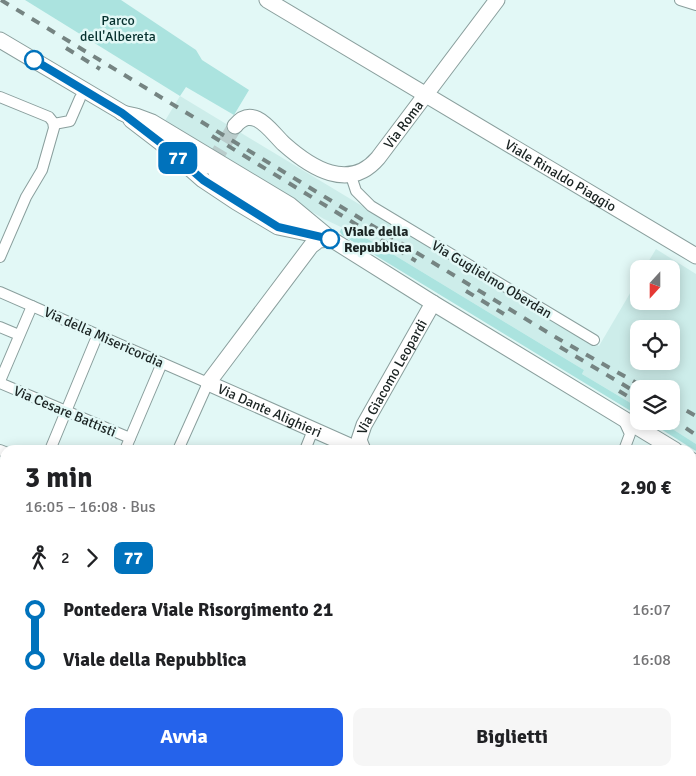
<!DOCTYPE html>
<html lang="it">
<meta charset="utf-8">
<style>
body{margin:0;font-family:Signika,sans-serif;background:#f6f6f6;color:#202124;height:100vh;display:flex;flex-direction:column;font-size:19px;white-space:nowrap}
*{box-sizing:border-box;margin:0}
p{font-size:16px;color:#757577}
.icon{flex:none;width:28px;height:28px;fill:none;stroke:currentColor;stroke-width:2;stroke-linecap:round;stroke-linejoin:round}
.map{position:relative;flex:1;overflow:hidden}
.drawer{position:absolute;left:0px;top:445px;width:696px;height:331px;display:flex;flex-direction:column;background:#fff;border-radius:15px 15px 0 0;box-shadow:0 2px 12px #0003}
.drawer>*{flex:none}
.badge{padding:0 10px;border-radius:8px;font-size:18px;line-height:32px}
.needle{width:32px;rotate:201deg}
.tools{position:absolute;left:630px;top:260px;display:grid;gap:10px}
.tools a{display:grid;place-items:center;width:50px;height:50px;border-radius:10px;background:#fff;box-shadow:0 2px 12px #0003;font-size:25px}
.map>.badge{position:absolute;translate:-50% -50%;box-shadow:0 0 0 2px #fff}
.legs{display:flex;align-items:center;gap:8px;height:55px;padding:0 25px;font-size:16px}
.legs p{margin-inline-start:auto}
.head{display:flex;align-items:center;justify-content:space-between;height:85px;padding:0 25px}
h1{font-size:28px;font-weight:700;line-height:38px}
.primary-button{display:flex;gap:10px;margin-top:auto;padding:10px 25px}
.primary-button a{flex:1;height:58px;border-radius:10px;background:#2563eb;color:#fff;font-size:20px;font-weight:700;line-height:58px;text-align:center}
.primary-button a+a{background:#f6f6f6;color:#202124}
ul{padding:0 25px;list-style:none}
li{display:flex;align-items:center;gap:18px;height:50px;font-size:19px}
li i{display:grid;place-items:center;width:8px;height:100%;margin:0 6px;background:currentColor}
li i::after{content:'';width:12px;height:12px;margin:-6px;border:4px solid;border-radius:50%;background:#fff}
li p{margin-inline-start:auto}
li:first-child i{background:linear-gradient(#0000 50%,currentColor 0)}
li:last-child i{background:linear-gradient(currentColor 50%,#0000 0)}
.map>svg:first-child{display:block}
.built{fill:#cdedea;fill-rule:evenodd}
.green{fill:#abe3df}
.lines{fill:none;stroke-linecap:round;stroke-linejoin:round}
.secondary-tunnel{stroke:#bacdcc;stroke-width:15;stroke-dasharray:15 8;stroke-linecap:butt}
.street-casing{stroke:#8a9f9d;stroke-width:12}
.secondary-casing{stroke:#8a9f9d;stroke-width:17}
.street{stroke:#fff;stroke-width:10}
.secondary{stroke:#fff;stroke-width:15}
.rail{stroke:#758482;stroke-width:4;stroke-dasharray:9 9;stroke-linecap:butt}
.line-1-casing{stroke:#fff;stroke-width:11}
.line-1{stroke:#0072bc;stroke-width:8}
.stop-1-dot{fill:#fff;stroke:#0072bc;stroke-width:2.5}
.labels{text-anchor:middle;stroke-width:5;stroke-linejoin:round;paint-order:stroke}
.park-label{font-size:14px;fill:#06302e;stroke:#e2f8f6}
.street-label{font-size:14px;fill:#1a2322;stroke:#e2f8f6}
.stop-label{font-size:14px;font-weight:bold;fill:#1a2322;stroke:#e2f8f6;text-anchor:start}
</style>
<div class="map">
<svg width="696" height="776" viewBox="0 0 696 776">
<rect width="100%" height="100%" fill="#e2f8f6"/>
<path class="built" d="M180,96L498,288L599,346L639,278V301H671V269H644L656,249L696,274V444L660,421H671V389H639V408L582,374L584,370L348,227L343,228L324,219L163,124ZM639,329H671V361H639Z"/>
<g class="green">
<polygon points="25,0 121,0 196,50 202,60 249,90 234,115 186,87 180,96"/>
<polygon points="348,227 584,370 582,374 639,408 639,416 342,235 340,232 341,229"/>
<polygon points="648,421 660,421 696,444 696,451"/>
</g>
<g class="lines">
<polyline class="secondary-tunnel" points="213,162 235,126"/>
<g class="street-casing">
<g id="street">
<polyline points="680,0 696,5"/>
<polyline points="0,97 49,117 53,122 54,128 42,170 26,197 0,257"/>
<polyline points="54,124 70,121 80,98"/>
<polyline points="351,176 356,191 371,206 594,340"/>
<polyline points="0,292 208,383 178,450"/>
<polyline points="0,327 19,335"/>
<polyline points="0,381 32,306"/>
<polyline points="0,383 130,438"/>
<polyline points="623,419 630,434 624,450"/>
<polyline points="0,450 5,452"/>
<polyline points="50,450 98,334"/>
<polyline points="125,450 162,363"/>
<polyline points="305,450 313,430"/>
<polyline points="691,553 696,545"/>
<polyline points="691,620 696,608"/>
<polyline points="691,664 696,667"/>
<polyline points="0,689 5,691"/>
<polyline points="187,771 198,776"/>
<polyline points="363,771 371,776"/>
<polyline points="30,776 33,771"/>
<polyline points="143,776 145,771"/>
<polyline points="321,776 324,771"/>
<polyline points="495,776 497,771"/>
<polyline points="694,776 696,772"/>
</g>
</g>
<g class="secondary-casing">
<g id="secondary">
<path id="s1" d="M267,0L696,256"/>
<polyline points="0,40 130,117"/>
<polyline points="122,113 136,116 152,122 290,205 331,239 433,303 675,450"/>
<polyline points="131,120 161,143 203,180 236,202 278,227 307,233"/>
<path id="s2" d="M235,126C254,103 271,132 284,144C311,168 349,192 378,158L497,0"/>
<polyline points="177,147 203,165 208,166 213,162 216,172 231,185 285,216 311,227"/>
<path id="s3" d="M331,239L319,240L311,246L208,383L359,450"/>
<path id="s4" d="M363,450L359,440L364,425L433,303"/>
<polyline points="691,460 696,463"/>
<polyline points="691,595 696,597"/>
</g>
</g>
<use href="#street" class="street"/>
<use href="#secondary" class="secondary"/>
<g class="rail">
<polyline points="1,0 557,338 647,389"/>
<polyline points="66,48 100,69"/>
<polyline points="212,136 416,261"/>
<polyline points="466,291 504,314"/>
<polyline points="560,347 639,394"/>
<polyline points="619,391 639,403"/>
<polyline points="671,402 696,416"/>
<polyline points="671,418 696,435"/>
</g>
</g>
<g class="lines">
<g class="line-1-casing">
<polyline id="line-1" points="34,60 122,113 161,143 203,180 278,227 330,239"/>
</g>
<use href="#line-1" class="line-1"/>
</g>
<g class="stop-1-dot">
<circle cx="34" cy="60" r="9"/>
<circle cx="330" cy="239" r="9"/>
</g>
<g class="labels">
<g class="park-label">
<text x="118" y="25">Parco<tspan x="118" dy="16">dell'Albereta</tspan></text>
</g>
<g class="street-label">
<text dy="5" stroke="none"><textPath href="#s2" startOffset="212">Via Roma</textPath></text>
<text dy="5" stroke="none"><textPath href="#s1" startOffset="342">Viale Rinaldo Piaggio</textPath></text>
<text transform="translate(492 279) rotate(31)" y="5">Via Guglielmo Oberdan</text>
<text transform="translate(104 337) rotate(24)" y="5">Via della Misericordia</text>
<text dy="5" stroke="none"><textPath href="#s4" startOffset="82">Via Giacomo Leopardi</textPath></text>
<text dy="5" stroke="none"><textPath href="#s3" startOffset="261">Via Dante Alighieri</textPath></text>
<text transform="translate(65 411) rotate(23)" y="5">Via Cesare Battisti</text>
</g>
<g class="stop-label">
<text x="344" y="236">Viale della<tspan x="344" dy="16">Repubblica</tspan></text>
</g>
</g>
</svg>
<div class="tools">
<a><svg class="needle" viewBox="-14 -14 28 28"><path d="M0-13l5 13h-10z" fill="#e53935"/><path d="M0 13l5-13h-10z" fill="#757577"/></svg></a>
<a><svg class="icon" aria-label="locate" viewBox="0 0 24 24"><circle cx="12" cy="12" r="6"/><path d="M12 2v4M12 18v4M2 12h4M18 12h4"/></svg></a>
<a><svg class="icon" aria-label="layers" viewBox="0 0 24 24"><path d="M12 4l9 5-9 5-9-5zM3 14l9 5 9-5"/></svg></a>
</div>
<b class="badge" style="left:178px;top:158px;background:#0072bc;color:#fff">77</b>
<section class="drawer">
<div class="head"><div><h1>3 min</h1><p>16:05 – 16:08 · Bus</p></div><b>2.90 €</b></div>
<div class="legs"><svg class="icon" aria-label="walk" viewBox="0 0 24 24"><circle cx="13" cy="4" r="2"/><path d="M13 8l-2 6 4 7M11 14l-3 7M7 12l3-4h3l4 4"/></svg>2<svg class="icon" aria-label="forward" viewBox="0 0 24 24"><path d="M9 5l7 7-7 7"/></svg><b class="badge" style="background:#0072bc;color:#fff">77</b></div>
<ul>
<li><i style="color:#0072bc"></i><b>Pontedera Viale Risorgimento 21</b><p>16:07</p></li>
<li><i style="color:#0072bc"></i><b>Viale della Repubblica</b><p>16:08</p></li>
</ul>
<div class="primary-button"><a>Avvia</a><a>Biglietti</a></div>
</section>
</div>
